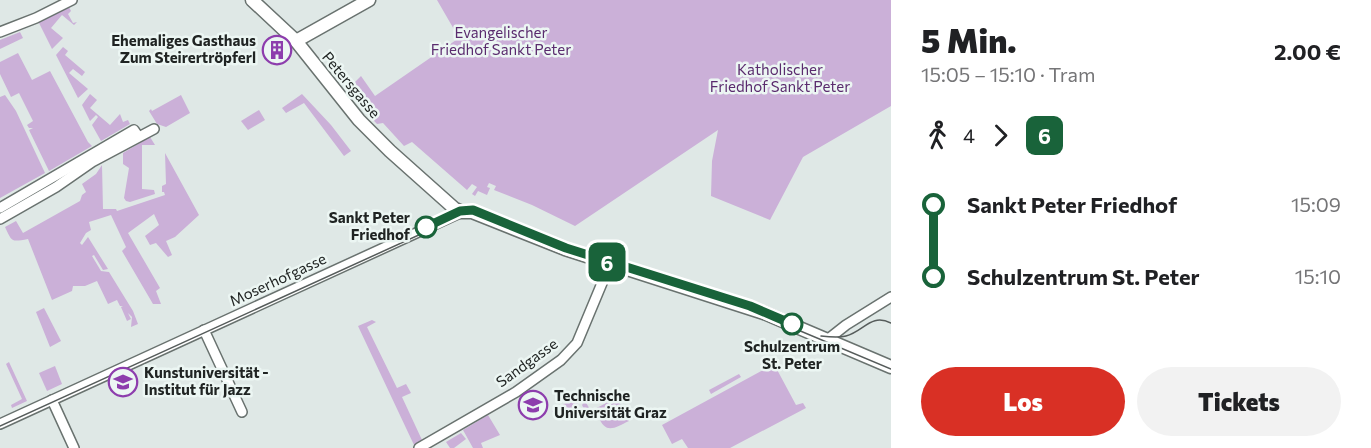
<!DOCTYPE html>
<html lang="de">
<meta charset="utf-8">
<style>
body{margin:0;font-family:Commissioner,sans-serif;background:#f2f2f2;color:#202124;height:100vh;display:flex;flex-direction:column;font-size:22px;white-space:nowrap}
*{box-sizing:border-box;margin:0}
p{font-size:20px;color:#757577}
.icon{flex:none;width:33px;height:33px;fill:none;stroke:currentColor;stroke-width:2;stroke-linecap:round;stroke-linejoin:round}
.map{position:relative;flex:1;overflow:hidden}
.drawer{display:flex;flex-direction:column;background:#fff;width:480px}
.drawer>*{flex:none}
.badge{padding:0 12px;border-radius:9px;font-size:21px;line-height:39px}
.map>.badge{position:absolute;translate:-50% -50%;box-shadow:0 0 0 3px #fff}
.legs{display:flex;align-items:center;gap:9px;height:66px;padding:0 30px;font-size:20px}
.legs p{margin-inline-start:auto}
.summary{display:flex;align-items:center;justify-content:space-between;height:102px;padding:0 30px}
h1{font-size:33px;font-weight:800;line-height:45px}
.primary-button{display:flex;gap:12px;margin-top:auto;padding:12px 30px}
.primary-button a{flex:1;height:69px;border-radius:36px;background:#d93025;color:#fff;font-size:24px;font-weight:800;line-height:69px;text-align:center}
.primary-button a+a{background:#f2f2f2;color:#202124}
ul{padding:0 30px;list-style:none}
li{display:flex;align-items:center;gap:21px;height:72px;font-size:22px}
li i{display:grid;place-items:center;width:9px;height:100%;margin:0 8px;background:currentColor}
li i::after{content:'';width:15px;height:15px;margin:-8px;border:4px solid;border-radius:50%;background:#fff}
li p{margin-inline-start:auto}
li:first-child i{background:linear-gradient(#0000 50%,currentColor 0)}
li:last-child i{background:linear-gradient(currentColor 50%,#0000 0)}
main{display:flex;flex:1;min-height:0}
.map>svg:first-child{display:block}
.green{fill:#cbb0d8}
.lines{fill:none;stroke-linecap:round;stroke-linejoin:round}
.minor-casing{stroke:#69726f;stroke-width:12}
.major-casing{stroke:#69726f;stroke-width:15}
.minor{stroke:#fff;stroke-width:9}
.major{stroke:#fff;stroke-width:12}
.tram{stroke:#565c5b;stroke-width:1.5}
.line-1-casing{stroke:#fff;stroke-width:14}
.line-1{stroke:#19633a;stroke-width:9}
.stop-1-dot{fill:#fff;stroke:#19633a;stroke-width:3}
.labels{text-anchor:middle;stroke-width:5;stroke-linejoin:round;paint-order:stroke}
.park-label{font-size:15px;fill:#5a2b6e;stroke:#ecf6f3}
.poi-label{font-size:15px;font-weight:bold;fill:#202423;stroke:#ecf6f3;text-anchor:start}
.street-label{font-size:15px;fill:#202423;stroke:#ecf6f3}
.stop-label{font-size:15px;font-weight:bold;fill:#202423;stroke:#ecf6f3;text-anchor:end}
</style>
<main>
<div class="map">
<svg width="891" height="448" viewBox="0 0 891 448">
<rect width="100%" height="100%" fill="#dfe8e6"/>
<g class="green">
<polygon points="437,0 891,0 891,106 803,157 770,220 711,196 712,161 718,130 575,226 532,205 494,190 496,186 489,183 487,187 490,188 487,195 478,191 475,196 472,194 477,187 472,184 467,190 412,142 404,146 383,123 377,124 346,91 361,76 375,96 459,38"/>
<polygon points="68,5 71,11 68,14 73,23 77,22 74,25 62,15 51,28 63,38 52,49 38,21"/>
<polygon points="20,32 23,38 0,49 0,40"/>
<polygon points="63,47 68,51 65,55 85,72 82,76 73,69 69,73 88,89 78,98 56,55"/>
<polygon points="18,53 32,80 50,71 88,142 92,146 49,171 29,130 33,128 29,128 27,125 33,121 19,93 11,97 0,74 0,62"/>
<polygon points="90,94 97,100 90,108 110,125 120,114 123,122 128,120 130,124 101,141 92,125 98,117 96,115 90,121 82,105"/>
<polygon points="302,94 331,125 351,151 344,156 304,103 286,113 282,108"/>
<polygon points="5,95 16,111 45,173 0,198 0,97"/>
<polygon points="181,95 190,113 166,127 157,124 149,111 151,109 152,111"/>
<polygon points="259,110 265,120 248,130 241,121"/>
<polygon points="150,137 155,145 142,145 142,189 154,190 155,194 130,202 126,201 124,198 129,168 123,164 123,153"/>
<path d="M165,153L199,215L175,237L166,241L172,255L168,257L156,243L150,245L145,236L159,225L154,214L128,233L160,288L156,291L161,304H153L122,251L126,247L111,215L89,222L91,230L86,233L80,243L82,245L88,237L108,269L103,270L94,255L92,256L101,271L109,272L133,311L138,324L131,327L132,317L128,313L131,319L127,321L121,307L123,306H120L117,300L108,304L97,281L85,286H73L72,291L52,300L28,239C11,242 12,242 5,227L16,221L23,233L80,201L82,195L86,192L82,184L96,174L102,165L103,209H116L117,211L165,195L164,192H162V186L166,184Z"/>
<polygon points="44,308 61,341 50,347 36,312"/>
<polygon points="372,320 376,322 367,327 397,388 406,384 411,393 402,397 422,440 414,445 358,326"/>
<polygon points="9,362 27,401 12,408 11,405 22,399 6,364"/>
<polygon points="774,364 796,405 803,403 806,408 730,448 688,448 682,439 672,444 662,425"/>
<polygon points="55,366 62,384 47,391 39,373"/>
<polygon points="739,374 741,377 711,394 709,390"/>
<polygon points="583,393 585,396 576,401 579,407 556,418 552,411"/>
<path d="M618,400L629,421C614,428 606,435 598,416L586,413L582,405L585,401L591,411L608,402L610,405Z"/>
<polygon points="488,415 500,435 481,443 483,448 473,448 463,430"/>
<polygon points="461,433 466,439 454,448 450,448 446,442"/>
</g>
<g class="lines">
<g class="minor-casing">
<g id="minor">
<polyline points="0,32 36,18 72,0"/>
<polyline points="0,208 134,130 138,136"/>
<polyline points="0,219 56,187 92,162 154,129"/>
<polyline points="204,330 242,412"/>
<polyline points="827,340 846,325 891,297"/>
<polyline points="52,400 74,448"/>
<polyline points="0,424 462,212"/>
<polyline points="419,448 516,392 561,360 577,343 610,264"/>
</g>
</g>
<g class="major-casing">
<g id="major">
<polyline points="252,0 296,41 359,120 390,151 455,209 462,212 472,212 565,249 764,313 891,367"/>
<polyline points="296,41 369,0"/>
</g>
</g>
<use href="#minor" class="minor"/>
<use href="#major" class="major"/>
<g class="tram">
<path d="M821,336C829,337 839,338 846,336C864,331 871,313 891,323"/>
<polyline points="0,426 467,213 565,251 748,309 891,369"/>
</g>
</g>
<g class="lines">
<g class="line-1-casing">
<polyline id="line-1" points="426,227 460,211 473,210 566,248 750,306 792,324"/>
</g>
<use href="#line-1" class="line-1"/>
</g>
<defs>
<g id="building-ring" transform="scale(1.5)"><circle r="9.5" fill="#ecf6f3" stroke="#8d3dad" stroke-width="1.5"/><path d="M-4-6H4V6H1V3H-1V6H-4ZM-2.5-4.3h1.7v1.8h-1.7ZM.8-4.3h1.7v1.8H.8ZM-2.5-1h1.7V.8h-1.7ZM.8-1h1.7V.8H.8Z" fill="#8d3dad"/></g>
<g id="university-ring" transform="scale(1.5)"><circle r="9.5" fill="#ecf6f3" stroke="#8d3dad" stroke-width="1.5"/><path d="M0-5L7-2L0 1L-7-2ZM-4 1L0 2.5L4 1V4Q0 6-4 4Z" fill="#8d3dad"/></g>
</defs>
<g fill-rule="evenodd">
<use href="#building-ring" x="277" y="50"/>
<use href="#university-ring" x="123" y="382"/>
<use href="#university-ring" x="533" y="405"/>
</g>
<g class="stop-1-dot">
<circle cx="426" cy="227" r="10"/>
<circle cx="792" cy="324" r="10"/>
</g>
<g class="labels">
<g class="park-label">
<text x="501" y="38">Evangelischer<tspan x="501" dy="17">Friedhof Sankt Peter</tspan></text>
<text x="780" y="75">Katholischer<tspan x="780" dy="17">Friedhof Sankt Peter</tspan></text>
</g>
<g class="poi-label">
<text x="256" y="46" text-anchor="end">Ehemaliges Gasthaus<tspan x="256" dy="17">Zum Steirertröpferl</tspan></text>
<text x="144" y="378">Kunstuniversität -<tspan x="144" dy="17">Institut für Jazz</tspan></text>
<text x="554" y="401">Technische<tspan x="554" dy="17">Universität Graz</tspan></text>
</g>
<g class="street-label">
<text transform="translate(351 85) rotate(50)" y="5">Petersgasse</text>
<text transform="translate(278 280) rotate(-25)" y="5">Moserhofgasse</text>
<text transform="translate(527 363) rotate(-36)" y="5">Sandgasse</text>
</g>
<g class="stop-label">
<text x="410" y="223">Sankt Peter<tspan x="410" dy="17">Friedhof</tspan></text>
<text x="792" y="352" text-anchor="middle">Schulzentrum<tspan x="792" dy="17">St. Peter</tspan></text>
</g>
</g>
</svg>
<b class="badge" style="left:607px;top:262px;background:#19633a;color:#fff">6</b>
</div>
<section class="drawer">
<div class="summary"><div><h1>5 Min.</h1><p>15:05 – 15:10 · Tram</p></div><b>2.00 €</b></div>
<div class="legs"><svg class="icon" aria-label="walk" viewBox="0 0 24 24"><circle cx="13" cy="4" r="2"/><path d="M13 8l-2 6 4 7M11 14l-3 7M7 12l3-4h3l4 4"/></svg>4<svg class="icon" aria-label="forward" viewBox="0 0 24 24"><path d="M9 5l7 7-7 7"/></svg><b class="badge" style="background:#19633a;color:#fff">6</b></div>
<ul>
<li><i style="color:#19633a"></i><b>Sankt Peter Friedhof</b><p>15:09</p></li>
<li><i style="color:#19633a"></i><b>Schulzentrum St. Peter</b><p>15:10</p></li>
</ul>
<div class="primary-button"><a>Los</a><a>Tickets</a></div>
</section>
</main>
